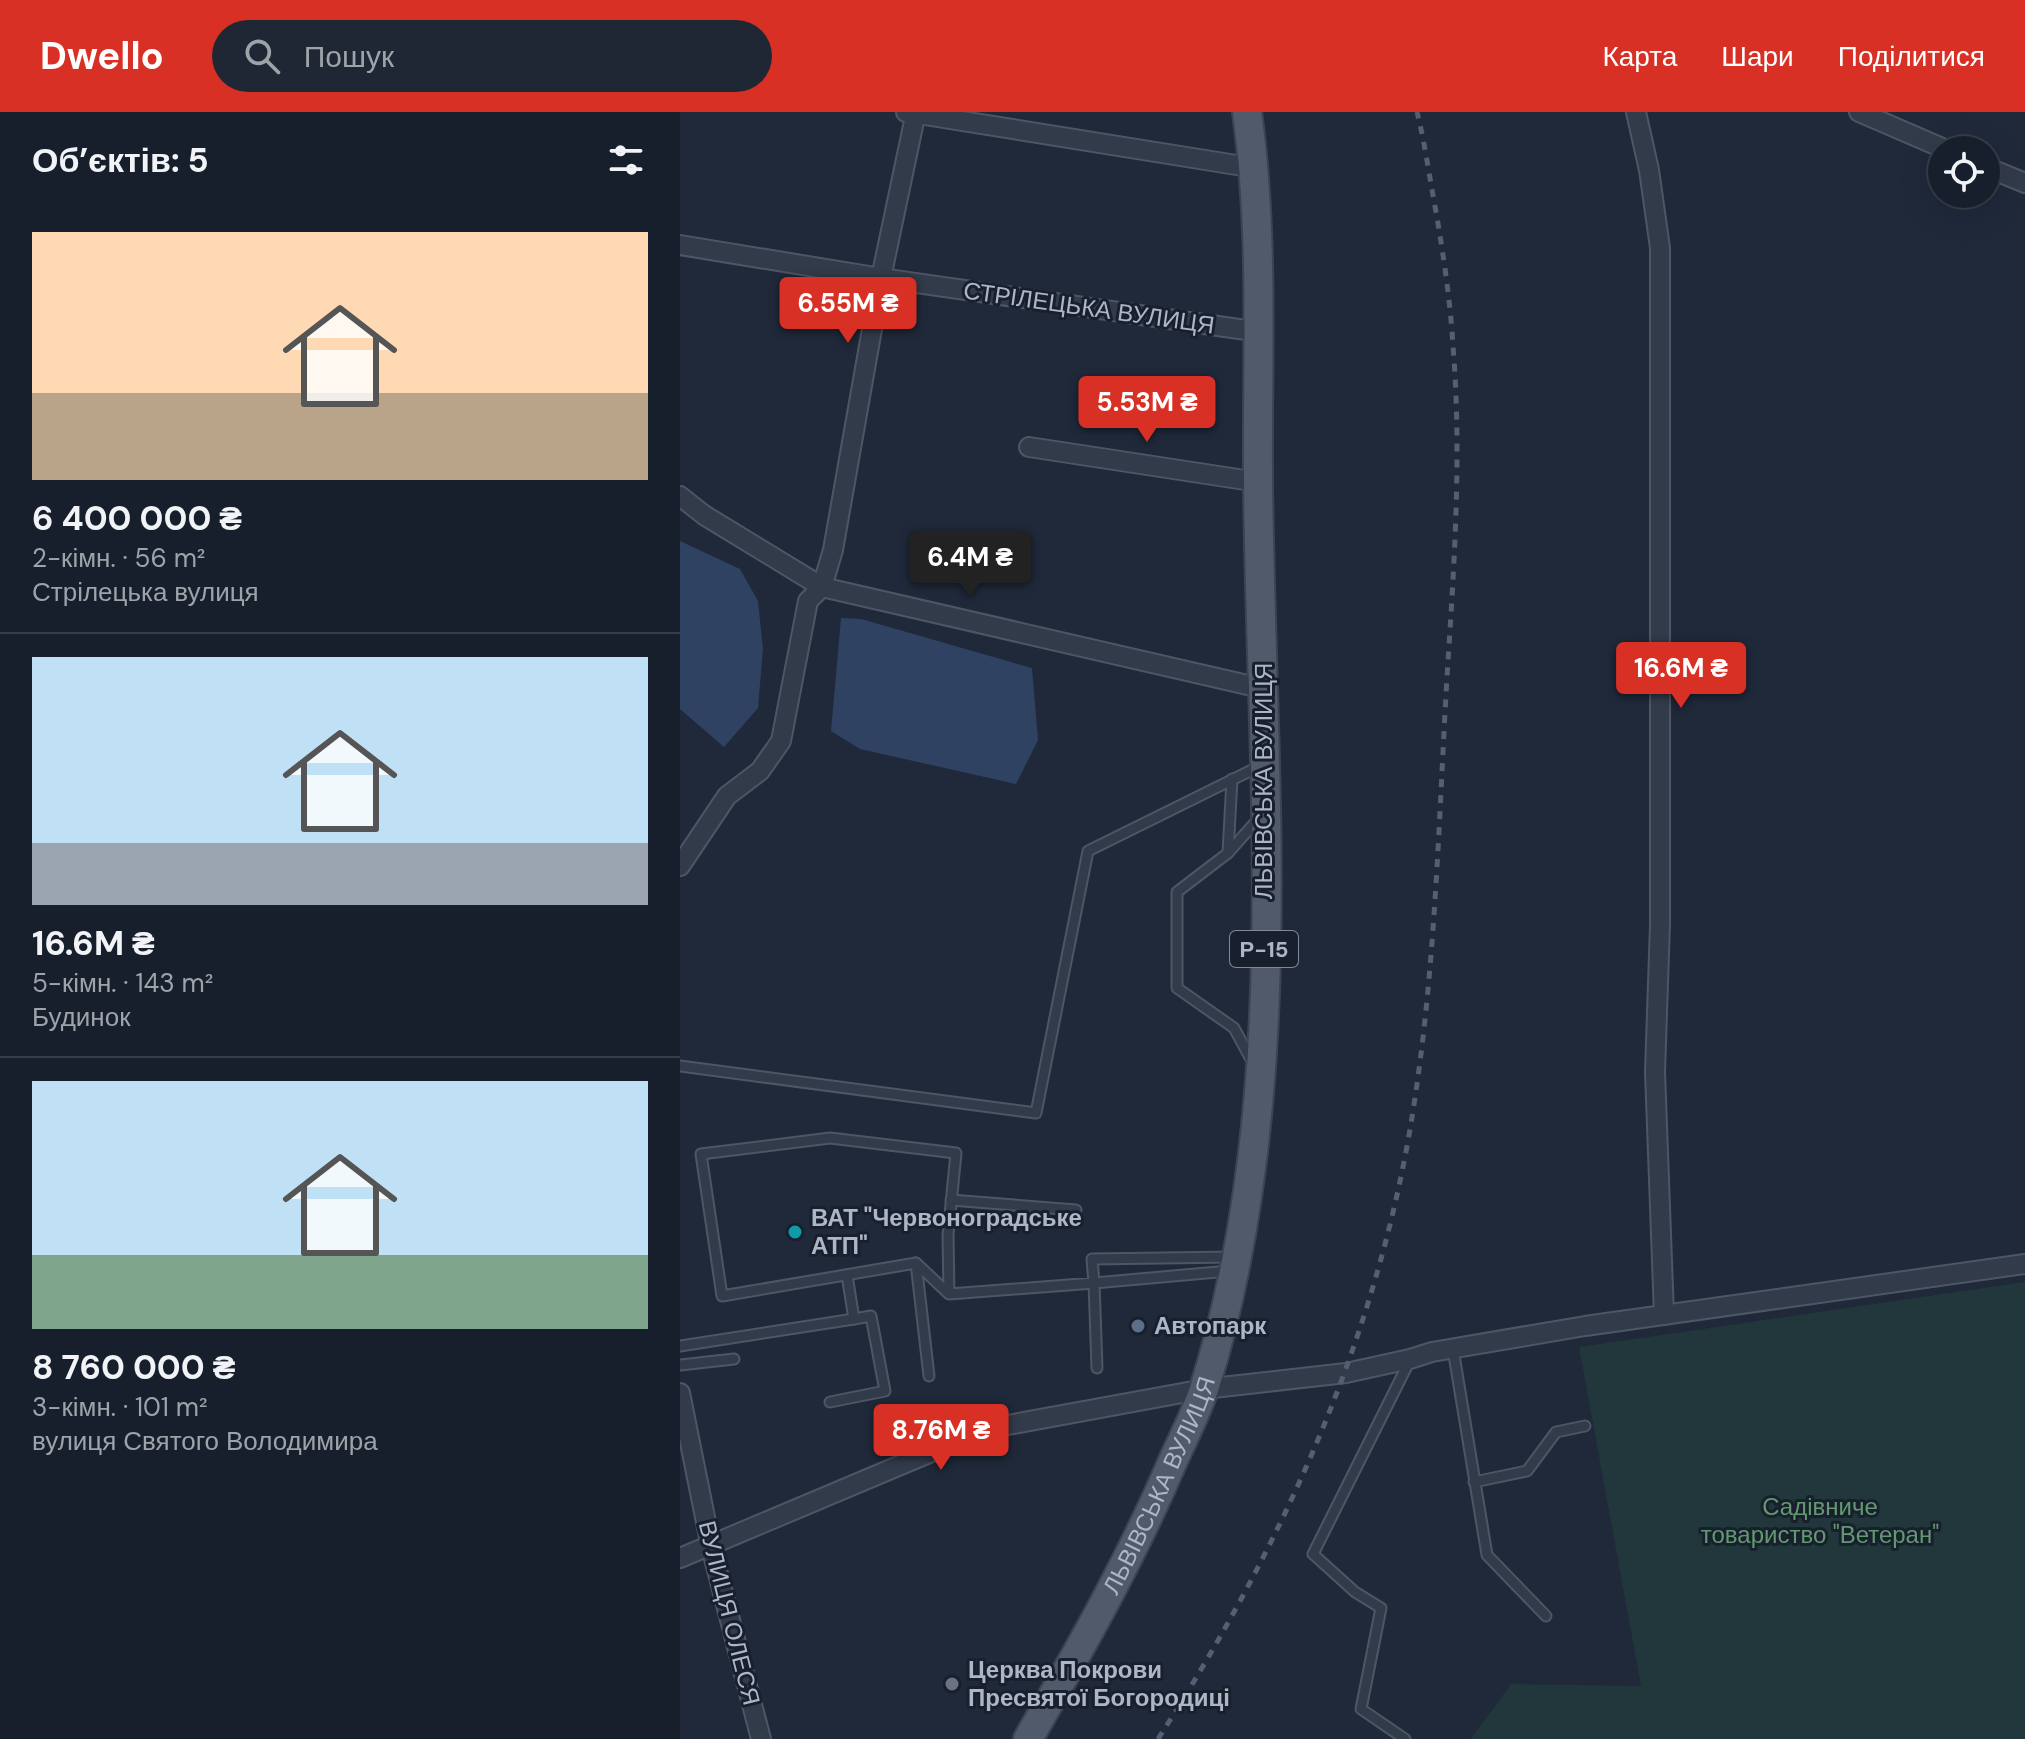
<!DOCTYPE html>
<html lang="uk">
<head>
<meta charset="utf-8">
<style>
  body { margin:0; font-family:"DM Sans",sans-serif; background:#202734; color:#f1f3f6; height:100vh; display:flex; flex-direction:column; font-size:30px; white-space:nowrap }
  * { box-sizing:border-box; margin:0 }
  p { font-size:26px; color:#9ea2a9 }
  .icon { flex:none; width:44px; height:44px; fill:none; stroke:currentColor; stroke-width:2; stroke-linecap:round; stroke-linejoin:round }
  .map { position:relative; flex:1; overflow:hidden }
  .panel { display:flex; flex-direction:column; background:#171f2c; width:680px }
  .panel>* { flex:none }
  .buttons { position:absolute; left:1248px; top:24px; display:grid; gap:16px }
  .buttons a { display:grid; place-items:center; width:72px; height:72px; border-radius:50%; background:#171f2c; box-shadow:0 8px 32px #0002,0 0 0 2px #363d48; font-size:40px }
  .price { position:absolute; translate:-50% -68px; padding:0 18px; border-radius:8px; background:#d93025; color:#fff; font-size:26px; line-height:52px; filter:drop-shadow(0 2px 4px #0008) }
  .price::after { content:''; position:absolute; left:50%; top:48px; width:24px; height:18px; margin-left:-12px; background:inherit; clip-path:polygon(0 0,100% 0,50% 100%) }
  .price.selected { background:#222; color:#fff }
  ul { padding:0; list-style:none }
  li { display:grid; align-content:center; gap:16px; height:424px; padding:0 32px }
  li+li { border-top:2px solid #363d48 }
  li span { display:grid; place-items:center; height:248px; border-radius:0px; color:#555 }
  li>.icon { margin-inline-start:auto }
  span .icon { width:144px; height:144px; fill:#fffc; stroke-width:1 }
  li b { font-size:34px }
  h2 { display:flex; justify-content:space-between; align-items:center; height:96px; padding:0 32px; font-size:34px }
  header { display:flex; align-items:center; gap:48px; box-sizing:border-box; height:112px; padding:0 40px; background:#d93025; color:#fff }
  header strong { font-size:38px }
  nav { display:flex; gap:44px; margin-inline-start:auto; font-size:28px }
  .search { width:560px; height:72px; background:#202734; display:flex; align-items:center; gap:20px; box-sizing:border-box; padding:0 28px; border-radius:44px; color:#9ea2a9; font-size:30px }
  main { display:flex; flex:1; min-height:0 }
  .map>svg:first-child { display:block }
</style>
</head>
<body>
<header>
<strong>Dwello</strong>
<div class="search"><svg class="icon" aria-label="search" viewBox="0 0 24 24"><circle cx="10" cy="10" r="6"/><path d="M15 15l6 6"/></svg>Пошук</div>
<nav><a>Карта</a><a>Шари</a><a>Поділитися</a></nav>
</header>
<main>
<section class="panel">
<h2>Об’єктів: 5<svg class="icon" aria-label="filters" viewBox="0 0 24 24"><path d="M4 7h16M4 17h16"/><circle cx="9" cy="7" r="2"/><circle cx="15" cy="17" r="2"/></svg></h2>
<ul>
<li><span style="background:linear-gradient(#ffd9b3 65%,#b9a48a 0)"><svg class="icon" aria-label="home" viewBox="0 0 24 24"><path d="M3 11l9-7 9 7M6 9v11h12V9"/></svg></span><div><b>6 400 000 ₴</b><p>2-кімн. · 56 m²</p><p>Стрілецька вулиця</p></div></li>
<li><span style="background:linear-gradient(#bfe0f5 75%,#9aa5b1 0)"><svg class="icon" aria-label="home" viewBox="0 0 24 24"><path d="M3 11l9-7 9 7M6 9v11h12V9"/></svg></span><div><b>16.6M ₴</b><p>5-кімн. · 143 m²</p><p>Будинок</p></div></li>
<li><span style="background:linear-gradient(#bfe0f5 70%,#7fa58c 0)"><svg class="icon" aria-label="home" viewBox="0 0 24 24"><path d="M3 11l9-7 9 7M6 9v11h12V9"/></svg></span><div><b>8 760 000 ₴</b><p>3-кімн. · 101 m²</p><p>вулиця Святого Володимира</p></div></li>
</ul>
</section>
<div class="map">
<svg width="1345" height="1627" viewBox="0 0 1345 1627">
  <rect width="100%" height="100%" fill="#1f293a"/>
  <polygon fill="#21373b" points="1345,1170 1345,1627 791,1627 831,1572 961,1574 899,1235"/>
  <g fill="#2f4261">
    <polygon points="0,429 60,457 78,489 83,537 78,596 44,635 0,597"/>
    <polygon points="161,506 181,507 352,556 358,628 336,672 180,637 151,619"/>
  </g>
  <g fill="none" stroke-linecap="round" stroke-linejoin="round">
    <defs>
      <g id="lane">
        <polyline points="548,741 552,667"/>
        <polyline points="573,951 554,916 497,876 497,780 548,741 580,705"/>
        <polyline points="0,954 356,1001 408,739 582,653"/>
        <polyline points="271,1088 396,1098"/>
        <polyline points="236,1151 249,1264"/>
        <polyline points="269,1182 268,1123 276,1041 150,1026 21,1042 42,1184 236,1151 269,1182 414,1171 412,1147 554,1145"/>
        <polyline points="0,1234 174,1207"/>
        <polyline points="773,1237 807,1443 866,1504"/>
        <polyline points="0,1253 54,1247"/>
        <polyline points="417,1256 414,1171 549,1159"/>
        <polyline points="150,1290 205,1279 191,1204 174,1207 167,1163"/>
        <polyline points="794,1370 847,1359 876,1320 905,1314"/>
        <polyline points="725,1627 681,1597 701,1496 675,1480 633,1442 730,1248"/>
      </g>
      <g id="street">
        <polyline points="226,0 575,56"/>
        <polyline points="956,0 969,58 980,136 980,812 975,960 984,1203"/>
        <polyline points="1179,0 1267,38"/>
        <polyline points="1306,55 1345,71"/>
        <polyline points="0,133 201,166 580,220"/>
        <polyline points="349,335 578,370"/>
        <polyline points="0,384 24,403 142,475 585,577"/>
        <polyline points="0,754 47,684 80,659 101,629 128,489 142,475 153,438 201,166 236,0"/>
        <polyline points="0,1281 31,1435 81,1627"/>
        <polyline points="0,1446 306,1317 524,1277 666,1261 730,1247 752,1240 905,1214 1345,1152"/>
      </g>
      <g id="primary">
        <path id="s1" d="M348,1627c52,-90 103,-180 144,-276 11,-25 25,-51 33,-77 90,-290 56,-606 53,-904 -1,-124 6,-247 -11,-370"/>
      </g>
    </defs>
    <use href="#lane" stroke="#4d5665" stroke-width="13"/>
    <use href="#street" stroke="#4d5665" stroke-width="22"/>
    <use href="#primary" stroke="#3c4453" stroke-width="32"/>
    <use href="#lane" stroke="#323b4a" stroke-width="9"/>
    <use href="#street" stroke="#323b4a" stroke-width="18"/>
    <use href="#primary" stroke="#505a6a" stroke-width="28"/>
    <path stroke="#545f72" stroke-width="5" stroke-dasharray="8 8" stroke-linecap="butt" d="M478,1627c128,-199 225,-413 258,-648 20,-137 23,-276 31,-414 7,-109 15,-221 6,-331 -3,-50 -11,-101 -20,-151 -5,-27 -9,-56 -16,-83"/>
  </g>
  <circle fill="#0f9aa8" stroke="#18202e" stroke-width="3" cx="115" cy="1120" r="8"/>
  <circle fill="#5c6f8a" stroke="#18202e" stroke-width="3" cx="458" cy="1214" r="8"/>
  <circle fill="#6b7280" stroke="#18202e" stroke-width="3" cx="272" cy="1572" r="8"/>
  <g text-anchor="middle" stroke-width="6" stroke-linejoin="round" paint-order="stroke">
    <rect fill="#18202e" stroke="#808999" stroke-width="2" x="550" y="819" width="68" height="36" rx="6"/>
    <g font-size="22" font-weight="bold" fill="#acb6c7">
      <text x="584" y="845">Р-15</text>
    </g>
    <g font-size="24" fill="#acb6c7" stroke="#18202e">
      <text transform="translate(409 196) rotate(8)" y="8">СТРІЛЕЦЬКА ВУЛИЦЯ</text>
      <text transform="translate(584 669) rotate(-90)" y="8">ЛЬВІВСЬКА ВУЛИЦЯ</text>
      <text dy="8" stroke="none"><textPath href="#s1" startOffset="286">ЛЬВІВСЬКА ВУЛИЦЯ</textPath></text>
      <text transform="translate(49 1501) rotate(76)" y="8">ВУЛИЦЯ ОЛЕСЯ</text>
    </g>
    <g font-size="24" font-weight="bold" fill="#acb6c7" stroke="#18202e" text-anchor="start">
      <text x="131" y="1114">ВАТ "Червоноградське<tspan x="131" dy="28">АТП"</tspan></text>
      <text x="474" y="1222">Автопарк</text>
      <text x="288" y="1566">Церква Покрови<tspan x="288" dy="28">Пресвятої Богородиці</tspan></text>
    </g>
    <g font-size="24" fill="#629970" stroke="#18202e">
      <text x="1140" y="1403">Садівниче<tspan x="1140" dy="28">товариство "Ветеран"</tspan></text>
    </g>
  </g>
</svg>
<div class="buttons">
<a><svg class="icon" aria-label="locate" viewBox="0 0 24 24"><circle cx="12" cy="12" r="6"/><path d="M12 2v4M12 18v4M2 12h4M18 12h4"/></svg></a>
</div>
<b class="price" style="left:168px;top:233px">6.55M ₴</b>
<b class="price" style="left:467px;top:332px">5.53M ₴</b>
<b class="price selected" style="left:290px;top:487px">6.4M ₴</b>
<b class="price" style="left:1001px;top:598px">16.6M ₴</b>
<b class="price" style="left:261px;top:1360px">8.76M ₴</b>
</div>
</main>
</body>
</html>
